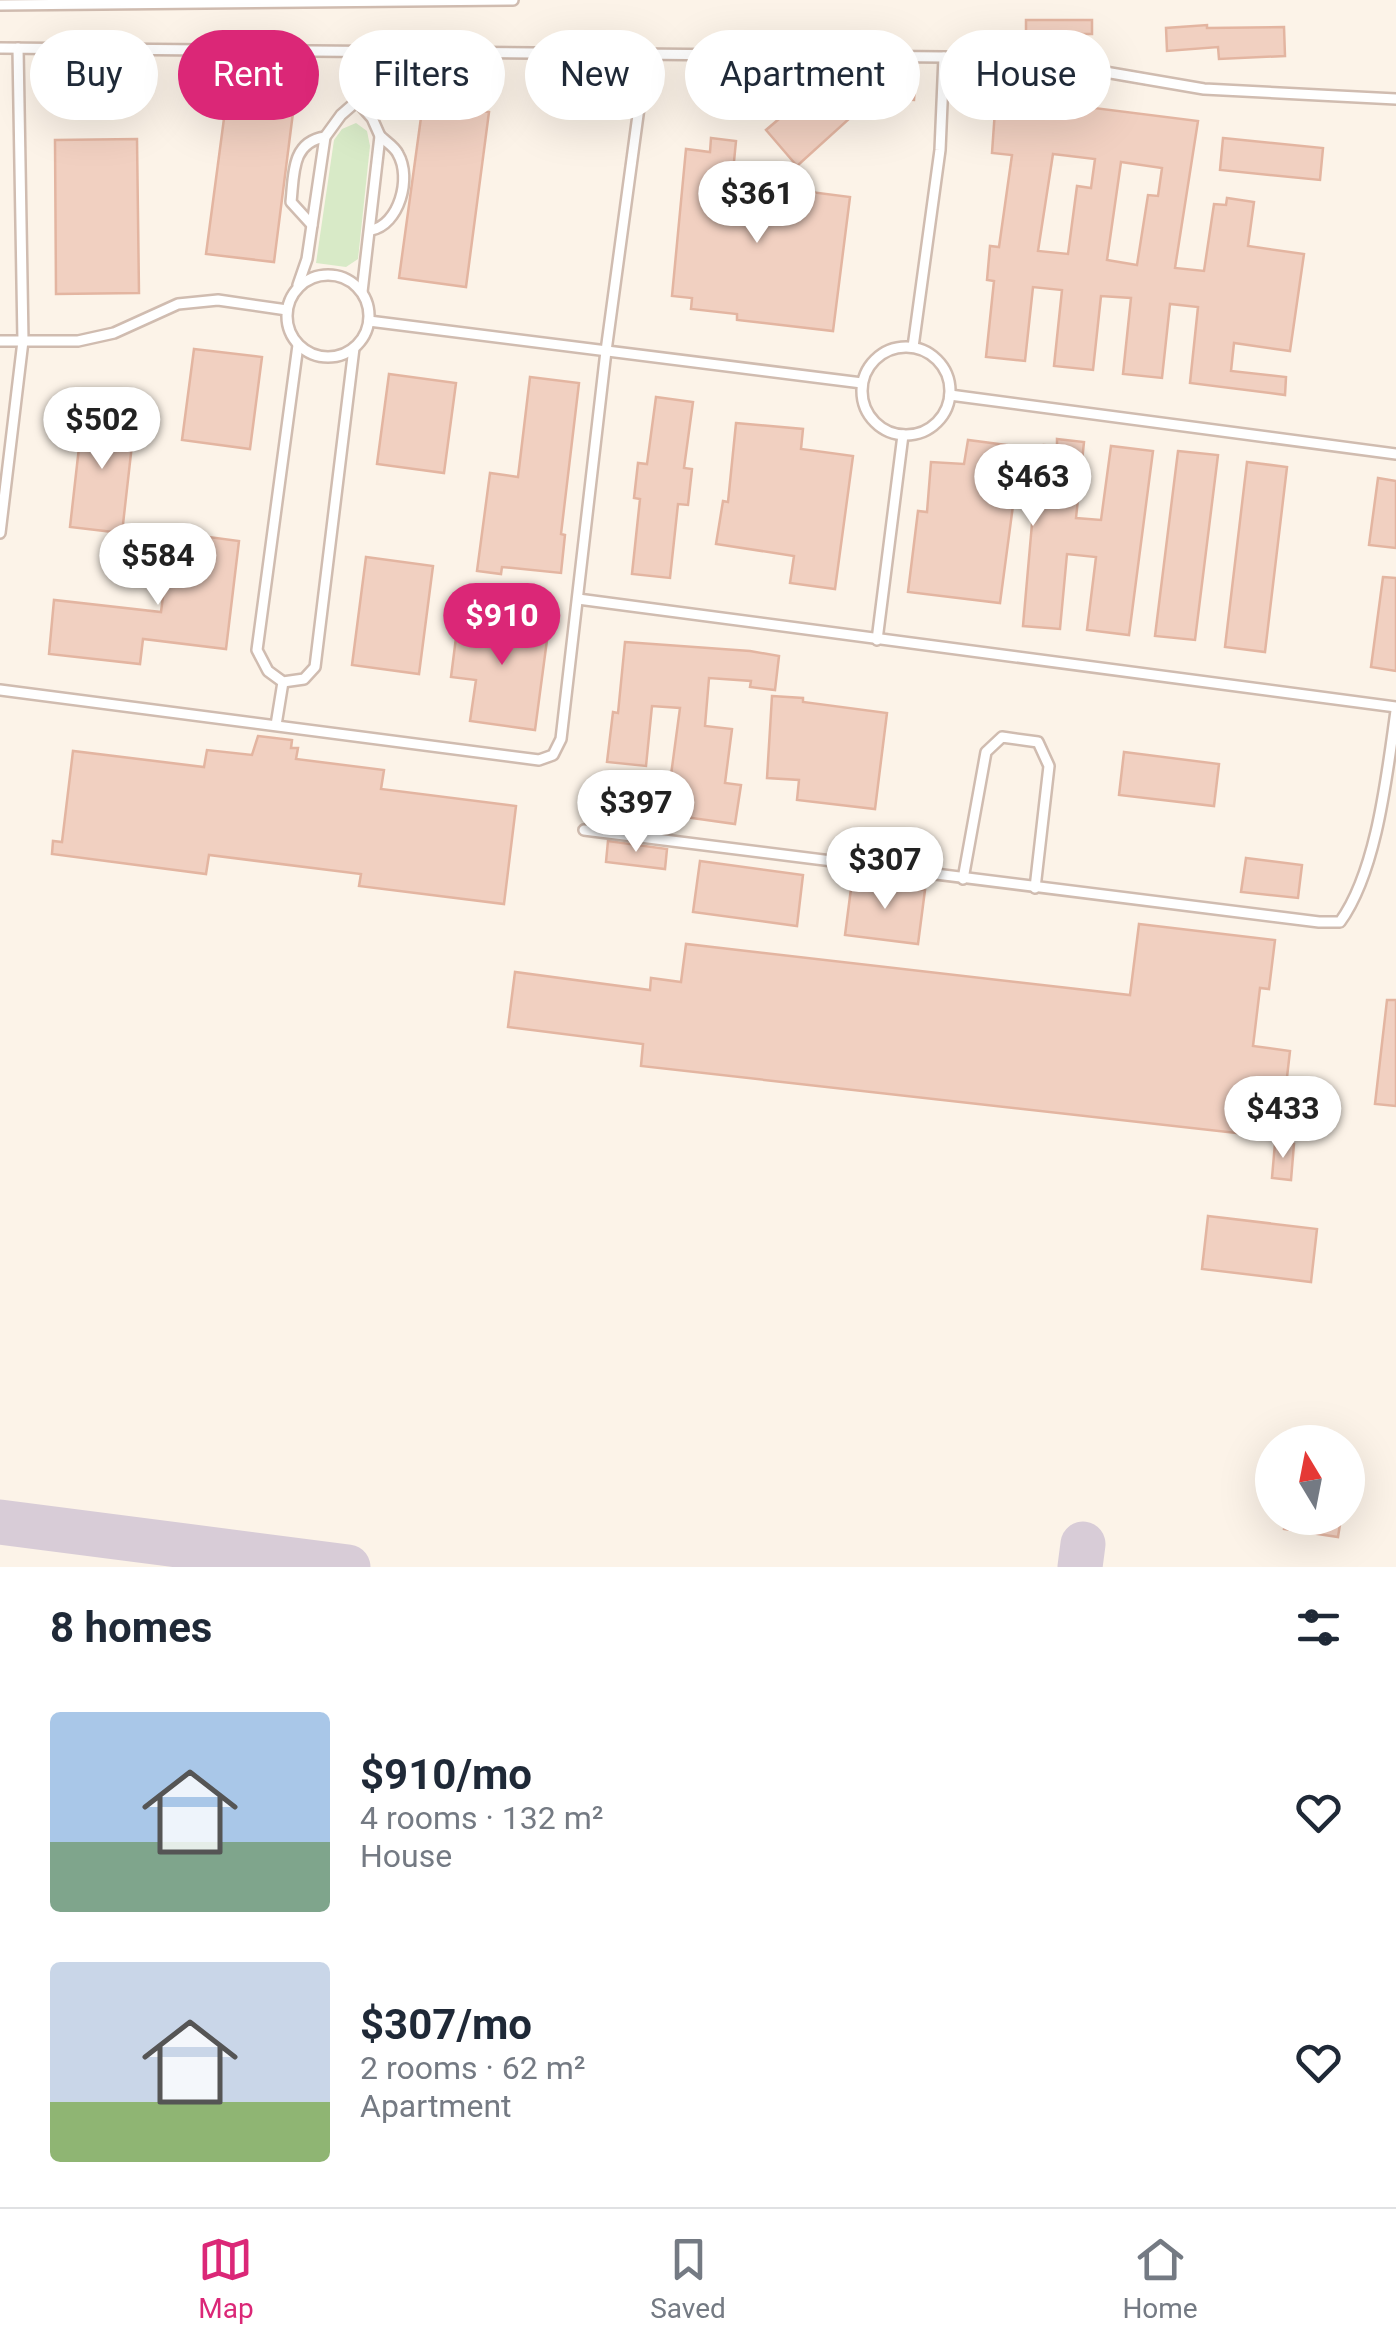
<!DOCTYPE html>
<html lang="en">
<head>
<meta charset="utf-8">
<style>
  body { margin:0; font-family:Roboto,sans-serif; background:#f2f2f3; color:#1f2937; height:100vh; display:flex; flex-direction:column; font-size:38px; white-space:nowrap }
  * { box-sizing:border-box; margin:0 }
  p { font-size:32px; color:#747a83 }
  .icon { flex:none; width:55px; height:55px; fill:none; stroke:currentColor; stroke-width:2; stroke-linecap:round; stroke-linejoin:round }
  .map { position:relative; height:1567px; overflow:hidden }
  .side { display:flex; flex-direction:column; background:#fff; flex:1 }
  .side>* { flex:none }
  .banner { position:absolute; left:30px; top:30px; width:1338px; height:90px; display:flex; gap:20px }
  .needle { width:65px; rotate:350deg }
  .tools { position:absolute; left:1255px; top:1425px; display:grid; gap:20px }
  .tools a { display:grid; place-items:center; width:110px; height:110px; border-radius:50%; background:#fff; box-shadow:0 10px 40px #0002; font-size:50px }
  .price { position:absolute; translate:-50% -85px; padding:0 22px; border-radius:35px; background:#fff; color:#222; font-size:32px; line-height:65px; filter:drop-shadow(0 2px 5px #0008) }
  .price::after { content:''; position:absolute; left:50%; top:60px; width:30px; height:22px; margin-left:-15px; background:inherit; clip-path:polygon(0 0,100% 0,50% 100%) }
  .price.active { background:#db2777; color:#fff }
  ul { padding:0; list-style:none }
  li { display:flex; align-items:center; gap:30px; height:250px; padding:0 50px }
  li span { display:grid; place-items:center; flex:none; width:280px; height:200px; border-radius:10px; color:#555 }
  li>.icon { margin-inline-start:auto }
  span .icon { width:120px; height:120px; fill:#fffc; stroke-width:1 }
  li b { font-size:42px }
  h2 { display:flex; justify-content:space-between; align-items:center; height:120px; padding:0 50px; font-size:42px }
  .pill { padding:0 35px; border-radius:45px; background:#fff; box-shadow:0 10px 40px #0002; font-size:35px; line-height:90px }
  .pill.active { background:#db2777; color:#fff }
  .menu { display:flex; justify-content:space-around; align-items:center; height:140px; border-top:2px solid #e0e1e3; background:#fff; font-size:28px; color:#747a83 }
  .menu a { display:grid; justify-items:center; gap:5px }
  .menu .active { color:#db2777 }
  .map>svg:first-child { display:block }
</style>
</head>
<body>
<div class="map">
<svg width="1396" height="1567" viewBox="0 0 1396 1567">
  <rect width="100%" height="100%" fill="#fcf3e8"/>
  <polygon fill="#d8eac7" points="356,123 367,131 370,146 358,259 346,267 316,263 334,140 342,129"/>
  <g fill="none" stroke-linecap="round" stroke-linejoin="round">
    <g stroke="#d8ccd7" stroke-width="45">
      <polyline points="0,1522 348,1567"/>
      <polyline points="1080,1567 1083,1544"/>
    </g>
  </g>
  <g fill="#f1d0c1" stroke="#e3b5a1" stroke-width="2.5" fill-rule="evenodd">
    <polygon points="1026,20 1092,20 1092,34 1035,34 1026,31"/>
    <polygon points="1207,25 1207,28 1284,27 1285,56 1219,59 1218,47 1167,51 1166,28"/>
    <polygon points="229,81 296,89 274,262 206,254"/>
    <polygon points="871,83 915,85 914,100 871,98"/>
    <polygon points="820,84 850,118 797,166 766,130"/>
    <path d="M996,96l42,2v3l160,20 -23,147 29,3 10,-67 12,1 1,-7 27,4 -6,44 56,8 -14,97 -56,-8 -3,28 55,6 -1,18 -95,-12 8,-76 -28,-3 -8,74 -39,-4 8,-76 -30,-2 -8,74 -39,-4 8,-76 -29,-3 -8,74 -39,-4 8,-76 -7,-1 3,-34 9,1 13,-92 -20,-2zM1053,154l42,5 -4,29 -14,-2 -9,68 -30,-3zM1121,162l41,6 -4,28 -10,-1 -11,70 -30,-5z"/>
    <polygon points="423,103 489,112 466,287 399,278"/>
    <polygon points="711,138 736,141 732,182 850,197 833,331 737,320 737,314 691,309 692,298 672,296 686,149 710,152"/>
    <polygon points="1223,138 1323,148 1320,180 1220,170"/>
    <polygon points="137,139 139,293 56,294 55,140"/>
    <polygon points="194,349 262,357 250,449 182,440"/>
    <polygon points="389,374 456,383 444,473 377,464"/>
    <polygon points="530,377 579,383 561,534 565,535 561,573 502,567 501,574 477,571 490,473 518,477"/>
    <polygon points="656,397 693,402 684,468 692,469 688,505 678,504 670,578 632,574 640,499 634,498 638,463 647,464"/>
    <polygon points="83,412 135,418 122,533 70,527"/>
    <polygon points="736,423 803,429 801,449 853,456 835,589 790,583 794,556 716,544 723,501 728,502"/>
    <polygon points="1057,439 1084,442 1076,518 1101,520 1111,446 1153,451 1129,635 1087,630 1096,557 1067,554 1060,629 1023,626 1034,501 1014,498 1000,603 908,592 918,511 927,512 931,462 964,464 968,440 1044,450 1044,445 1057,446"/>
    <polygon points="1178,451 1218,455 1195,640 1155,636"/>
    <polygon points="1247,462 1287,467 1265,652 1225,647"/>
    <polygon points="1378,478 1396,481 1396,548 1369,545"/>
    <polygon points="171,532 239,541 226,649 143,639 140,664 49,654 54,600 161,612"/>
    <polygon points="366,557 433,566 419,674 352,665"/>
    <polygon points="1383,577 1396,578 1396,671 1371,667"/>
    <polygon points="459,614 549,625 535,730 470,721 476,680 451,677"/>
    <polygon points="625,642 750,651 779,656 775,690 750,687 751,681 709,678 705,726 732,729 725,783 741,785 735,824 642,811 648,772 671,775 680,708 652,706 646,766 607,762 613,712 618,713"/>
    <polygon points="772,696 803,698 803,702 887,713 875,809 797,800 799,780 767,778"/>
    <polygon points="258,736 292,740 291,748 298,748 296,759 384,770 381,789 516,806 504,904 359,886 361,874 209,855 206,874 52,854 53,841 62,842 73,751 204,767 207,750 252,755"/>
    <polygon points="1124,752 1219,764 1214,806 1119,795"/>
    <polygon points="608,841 667,849 665,869 606,862"/>
    <polygon points="1246,858 1302,865 1298,898 1241,892"/>
    <polygon points="700,861 803,875 797,926 693,912"/>
    <polygon points="852,881 925,890 918,944 845,935"/>
    <polygon points="1139,924 1275,940 1269,989 1260,988 1253,1046 1290,1051 1280,1138 641,1066 643,1044 508,1027 515,972 650,990 651,978 681,982 686,944 1130,995"/>
    <polygon points="1387,1000 1396,1000 1396,1106 1375,1104"/>
    <polygon points="1275,1143 1294,1144 1291,1180 1272,1178"/>
    <polygon points="1208,1216 1317,1229 1311,1282 1202,1269"/>
    <polygon points="1285,1518 1341,1518 1338,1537 1284,1529"/>
  </g>
  <g fill="none" stroke-linecap="round" stroke-linejoin="round">
    <defs>
      <g id="service">
        <polyline points="0,5 513,0"/>
        <polyline points="0,48 944,57 1041,61 1204,89 1396,99"/>
        <polyline points="357,101 372,118 380,136 362,292"/>
        <path d="M312,225l-21,-23c3,-27 0,-60 34,-65"/>
        <path d="M371,230c28,-5 41,-52 27,-76 -3,-7 -13,-13 -18,-18"/>
        <circle cx="328" cy="316" r="41"/>
        <polyline points="298,285 307,259 325,137 341,115 357,101 365,49"/>
        <polyline points="369,321 862,383"/>
        <polyline points="0,341 78,341 114,333 178,304 218,300 287,310"/>
        <polyline points="298,345 257,650 268,671 283,682 304,679 315,667 354,348"/>
        <circle cx="906" cy="391" r="44"/>
        <polyline points="913,347 940,150 944,57"/>
        <polyline points="950,395 1396,454"/>
        <polyline points="0,533 23,341 18,48"/>
        <polyline points="578,599 1396,707"/>
        <polyline points="877,640 903,435"/>
        <polyline points="0,690 539,760 553,755 561,739 606,351 646,56"/>
        <polyline points="276,725 283,682"/>
        <path d="M584,830l735,92h21c37,-51 47,-148 56,-211"/>
        <polyline points="963,879 986,752 1002,737 1038,742 1049,766 1035,888"/>
      </g>
    </defs>
    <use href="#service" stroke="#d0bcb0" stroke-width="14"/>
    <use href="#service" stroke="#fff" stroke-width="9"/>
  </g>
</svg>
<div class="tools">
<a><svg class="needle" viewBox="-14 -14 28 28"><path d="M0-13l5 13h-10z" fill="#e53935"/><path d="M0 13l5-13h-10z" fill="#747a83"/></svg></a>
</div>
<b class="price" style="left:757px;top:246px">$361</b>
<b class="price" style="left:102px;top:472px">$502</b>
<b class="price" style="left:1033px;top:529px">$463</b>
<b class="price" style="left:158px;top:608px">$584</b>
<b class="price active" style="left:502px;top:668px">$910</b>
<b class="price" style="left:636px;top:855px">$397</b>
<b class="price" style="left:885px;top:912px">$307</b>
<b class="price" style="left:1283px;top:1161px">$433</b>
<div class="banner">
<a class="pill">Buy</a>
<a class="pill active">Rent</a>
<a class="pill">Filters</a>
<a class="pill">New</a>
<a class="pill">Apartment</a>
<a class="pill">House</a>
</div>
</div>
<section class="side">
<h2>8 homes<svg class="icon" aria-label="filters" viewBox="0 0 24 24"><path d="M4 7h16M4 17h16"/><circle cx="9" cy="7" r="2"/><circle cx="15" cy="17" r="2"/></svg></h2>
<ul>
<li><span style="background:linear-gradient(#a9c7e8 65%,#7fa58c 0)"><svg class="icon" aria-label="home" viewBox="0 0 24 24"><path d="M3 11l9-7 9 7M6 9v11h12V9"/></svg></span><div><b>$910/mo</b><p>4 rooms · 132 m²</p><p>House</p></div><svg class="icon" aria-label="heart" viewBox="0 0 24 24"><path d="M12 20l-8-8c-3-5 5-10 8-4 3-6 11-1 8 4z"/></svg></li>
<li><span style="background:linear-gradient(#c9d6e8 70%,#8fb573 0)"><svg class="icon" aria-label="home" viewBox="0 0 24 24"><path d="M3 11l9-7 9 7M6 9v11h12V9"/></svg></span><div><b>$307/mo</b><p>2 rooms · 62 m²</p><p>Apartment</p></div><svg class="icon" aria-label="heart" viewBox="0 0 24 24"><path d="M12 20l-8-8c-3-5 5-10 8-4 3-6 11-1 8 4z"/></svg></li>
</ul>
</section>
<nav class="menu">
<a class="active"><svg class="icon" aria-label="map" viewBox="0 0 24 24"><path d="M3 6l6-2 6 2 6-2v14l-6 2-6-2-6 2zM9 4v14M15 6v14"/></svg>Map</a>
<a><svg class="icon" aria-label="saved" viewBox="0 0 24 24"><path d="M7 4h10v16l-5-4-5 4z"/></svg>Saved</a>
<a><svg class="icon" aria-label="home" viewBox="0 0 24 24"><path d="M3 11l9-7 9 7M6 9v11h12V9"/></svg>Home</a>
</nav>
</body>
</html>
